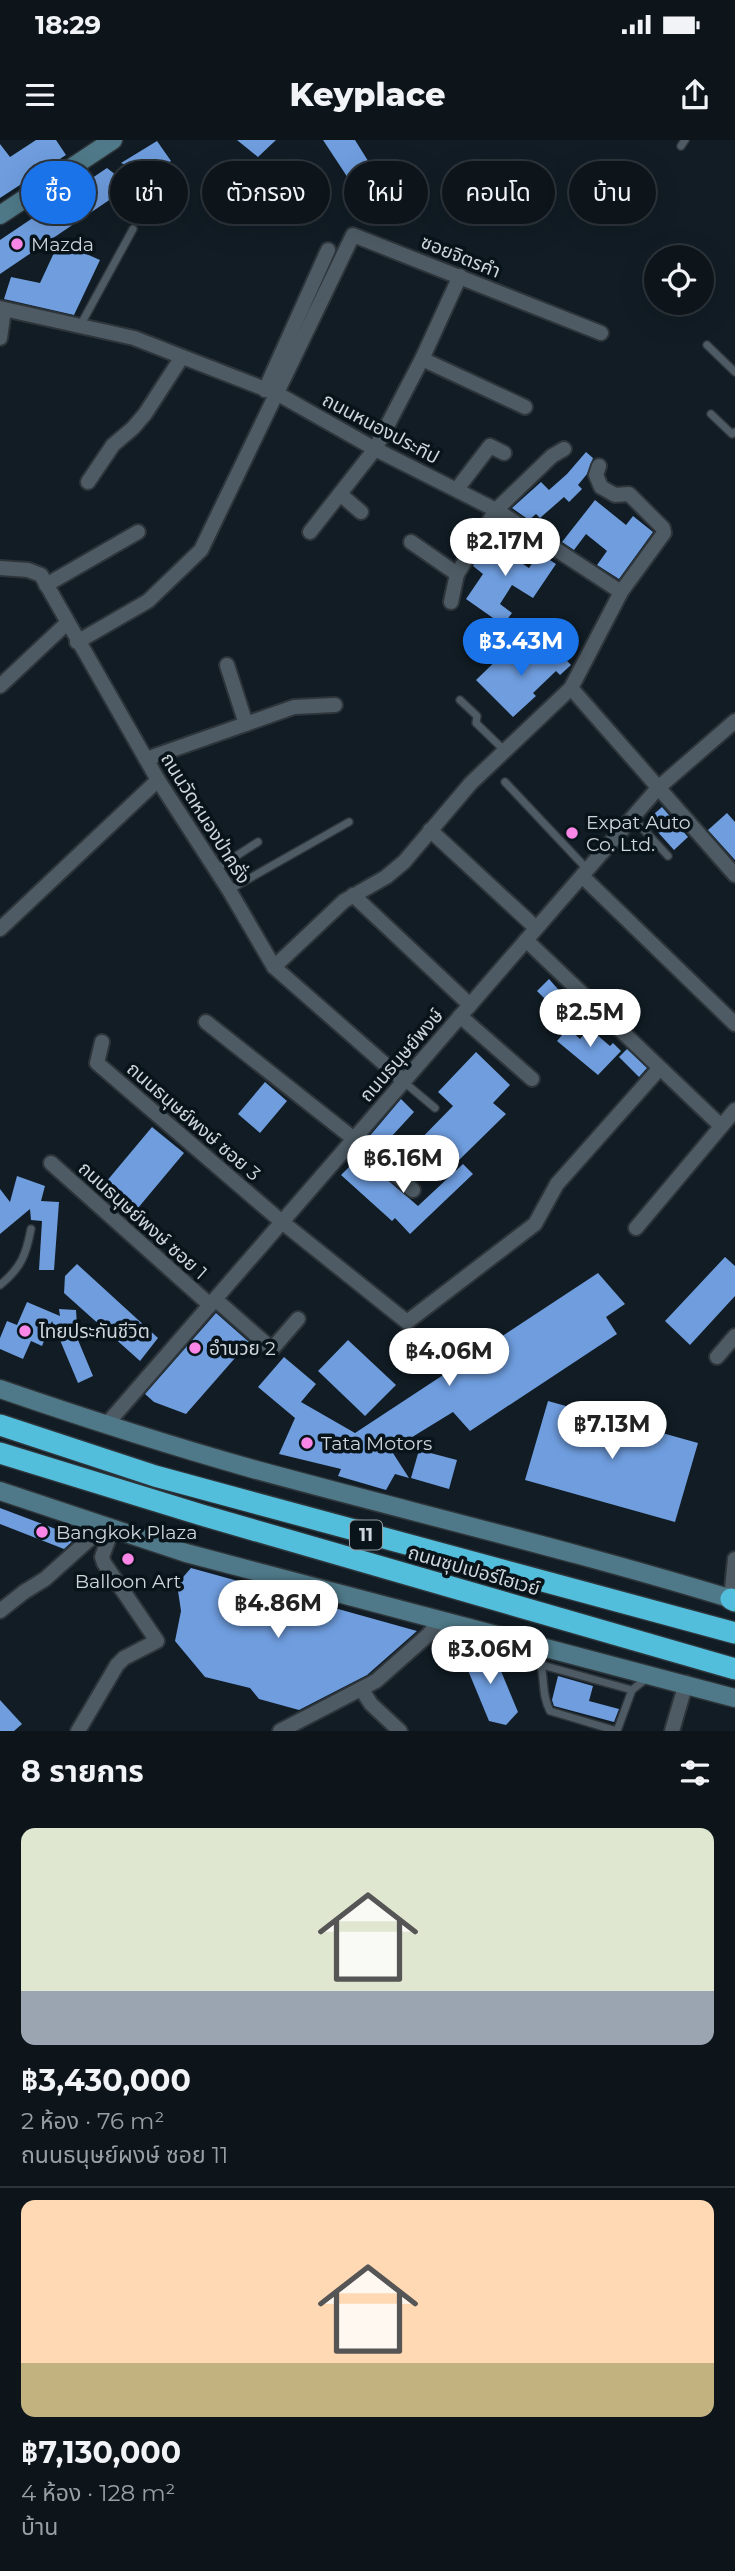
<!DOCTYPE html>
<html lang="th">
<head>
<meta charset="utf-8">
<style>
  body { margin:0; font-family:Montserrat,"Noto Sans Thai",sans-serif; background:#1b2228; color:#f1f3f6; height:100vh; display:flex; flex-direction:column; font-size:26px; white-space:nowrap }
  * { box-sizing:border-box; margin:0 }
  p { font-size:23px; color:#9a9fa3 }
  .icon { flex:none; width:38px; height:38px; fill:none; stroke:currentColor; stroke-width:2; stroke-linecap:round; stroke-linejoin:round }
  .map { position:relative; height:1591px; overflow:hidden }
  .sheet { display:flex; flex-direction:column; background:#0d151b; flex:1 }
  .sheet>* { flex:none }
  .banner { position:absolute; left:21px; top:21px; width:693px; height:63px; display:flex; gap:14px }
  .controls { position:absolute; left:644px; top:105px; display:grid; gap:14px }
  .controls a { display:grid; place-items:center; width:70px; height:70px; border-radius:50%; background:#0d151b; box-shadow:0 7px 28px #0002,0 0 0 2px #2d343a; font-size:35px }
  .price { position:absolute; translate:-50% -60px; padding:0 16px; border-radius:24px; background:#fff; color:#222; font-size:23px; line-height:46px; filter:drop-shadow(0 2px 4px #0008) }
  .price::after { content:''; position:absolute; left:50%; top:42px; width:21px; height:16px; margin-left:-10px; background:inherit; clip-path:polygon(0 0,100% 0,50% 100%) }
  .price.on { background:#1a73e8; color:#fff }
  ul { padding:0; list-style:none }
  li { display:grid; align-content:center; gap:14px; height:371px; padding:0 21px }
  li+li { border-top:2px solid #2d343a }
  li span { display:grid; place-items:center; height:217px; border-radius:14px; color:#555 }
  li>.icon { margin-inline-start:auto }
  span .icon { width:126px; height:126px; fill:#fffc; stroke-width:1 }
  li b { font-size:30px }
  h2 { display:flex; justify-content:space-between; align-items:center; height:84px; padding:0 21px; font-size:30px }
  .chip { padding:0 24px; border-radius:32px; background:#0d151b; box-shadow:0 7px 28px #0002,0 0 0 2px #2d343a; font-size:24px; line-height:63px }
  .chip.on { background:#1a73e8; color:#fff }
  .status { display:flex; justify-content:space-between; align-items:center; height:49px; padding:0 35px; background:#0d151b; direction:ltr }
  .status svg { height:19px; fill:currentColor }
  header { display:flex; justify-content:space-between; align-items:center; height:91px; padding:0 21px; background:#0d151b; font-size:32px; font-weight:800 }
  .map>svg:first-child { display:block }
</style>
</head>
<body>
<div class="status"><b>18:29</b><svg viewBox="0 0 49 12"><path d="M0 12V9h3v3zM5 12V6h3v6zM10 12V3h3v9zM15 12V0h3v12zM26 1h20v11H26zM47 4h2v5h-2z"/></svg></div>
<header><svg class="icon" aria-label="menu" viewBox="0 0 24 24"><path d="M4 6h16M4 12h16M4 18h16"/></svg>Keyplace<svg class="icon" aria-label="share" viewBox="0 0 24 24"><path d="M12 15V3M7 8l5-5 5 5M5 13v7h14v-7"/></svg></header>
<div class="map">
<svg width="735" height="1591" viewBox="0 0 735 1591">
  <rect width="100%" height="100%" fill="#111c24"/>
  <g fill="#6f9dde">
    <polygon points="36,0 56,0 66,15 0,58 0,4 10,17"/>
    <polygon points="237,0 276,0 258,17"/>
    <polygon points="323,0 355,0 370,24 348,38"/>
    <polygon points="157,1 171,21 150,34 121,23"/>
    <polygon points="107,28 130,46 0,134 0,100"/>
    <polygon points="59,102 100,120 74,175 4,159 11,137 40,143"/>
    <polygon points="586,312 593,318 587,334 578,345 582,349 569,362 564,357 540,378 536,374 529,380 512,368 541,342 549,350 567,334"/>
    <polygon points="595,360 626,385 633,376 653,392 619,439 597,425 607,411 586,394 574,410 562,402"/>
    <polygon points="496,389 507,396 499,408 529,428 539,413 556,424 533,458 512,445 500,464 512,473 503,485 466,459 483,434 473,426"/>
    <polygon points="549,502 571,525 560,535 556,531 533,553 536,556 513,577 476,540 506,511 522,527"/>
    <polygon points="662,667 688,697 674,710 647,680"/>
    <polygon points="727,673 735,682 735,720 708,690"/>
    <polygon points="549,839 571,864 561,875 537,851"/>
    <polygon points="568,888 580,899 589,888 610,906 613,903 621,911 598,935 557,901"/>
    <polygon points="627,909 647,928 639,937 619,917"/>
    <polygon points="476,912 510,945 493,963 506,974 456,1023 439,1006 420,1024 408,1012 453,966 438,952"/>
    <polygon points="265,942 287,961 260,993 238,974"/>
    <polygon points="401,959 414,972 380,1009 368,998"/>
    <polygon points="152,987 184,1013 138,1068 106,1042"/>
    <polygon points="353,1023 361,1031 366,1026 380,1039 383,1036 418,1066 463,1024 473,1034 410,1094 395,1078 392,1081 341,1035"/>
    <polygon points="17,1036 45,1046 41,1061 59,1062 54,1130 39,1130 42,1081 31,1080 30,1069 0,1094 0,1049 10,1062"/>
    <polygon points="725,1117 735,1126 735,1156 690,1205 665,1181"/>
    <polygon points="77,1124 158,1198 140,1221 64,1153 65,1136"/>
    <polygon points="598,1133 625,1164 606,1177 617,1194 470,1291 453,1272 391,1310 409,1338 395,1334 386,1350 338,1336 341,1329 279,1314 295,1278 258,1247 284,1217 316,1244 301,1262 355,1293"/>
    <polygon points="27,1162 60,1176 59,1169 76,1170 78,1200 93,1236 78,1243 52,1181 42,1206 31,1201 23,1219 0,1209 0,1198 7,1181 17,1185"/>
    <polygon points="216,1173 249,1202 186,1274 154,1262 145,1254"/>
    <polygon points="348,1200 396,1245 365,1276 318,1231"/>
    <polygon points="548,1261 698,1303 675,1382 525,1340"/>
    <polygon points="419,1310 457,1320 449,1349 411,1338"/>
    <polygon points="0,1368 77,1397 64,1409 0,1384"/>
    <polygon points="191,1428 417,1491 367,1535 299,1570 259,1559 250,1548 205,1537 175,1501 181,1471 177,1444"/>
    <polygon points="460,1511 493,1512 518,1572 506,1585 489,1581"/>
    <polygon points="558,1536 593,1546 589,1561 619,1569 614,1582 554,1566 552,1560"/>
    <polygon points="0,1560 22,1584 14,1591 0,1591"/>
  </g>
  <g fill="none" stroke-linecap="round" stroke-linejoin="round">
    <defs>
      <g id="lane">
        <polyline points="681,6 685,0"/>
        <polyline points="80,186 133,89"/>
        <polyline points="707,205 735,232"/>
        <polyline points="711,274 732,294 735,292"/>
        <polyline points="460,560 477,576 476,583 505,611"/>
        <polyline points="505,642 587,729"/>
        <polyline points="633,678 668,716"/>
        <polyline points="216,729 258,702"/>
        <polyline points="229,750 349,682"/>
        <polyline points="404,942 435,968"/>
        <path d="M0,1145c21,-17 26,-30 31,-56"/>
        <path d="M534,1510c14,20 5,41 16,61l67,20 15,-41 15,-12"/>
        <polyline points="542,1525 632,1550"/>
      </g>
      <g id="street">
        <polyline points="0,168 134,198 278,254 375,309 496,370 621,452"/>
        <polyline points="0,198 4,170"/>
        <polyline points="422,219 525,267"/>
        <polyline points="265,250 328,110"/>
        <polyline points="88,342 113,305 133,288 145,274 182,217"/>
        <polyline points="457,349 490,306 504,313"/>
        <polyline points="340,354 361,372"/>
        <polyline points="310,392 375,309 422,219 460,136"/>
        <polyline points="411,402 457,434"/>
        <polyline points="0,428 28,430 41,435 158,640 229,750 274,827 404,941"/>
        <polyline points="46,445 138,392"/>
        <polyline points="451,462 457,434 496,370 552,316 564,309"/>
        <polyline points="77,502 148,461 201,410 353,95 601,193"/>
        <polyline points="227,525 246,584"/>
        <polyline points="0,546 67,483"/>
        <polyline points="571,548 735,735"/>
        <polyline points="146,619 294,567 335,565"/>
        <polyline points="430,690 536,788"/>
        <polyline points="582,736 735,884"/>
        <polyline points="353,755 470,865"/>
        <polyline points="0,789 158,640"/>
        <polyline points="526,800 721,986"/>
        <polyline points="274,827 344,761 386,737 404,722 471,643 571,548 621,452 664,393 663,388 629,354 615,355 601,347 596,335 599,326"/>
        <polyline points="460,876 532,939"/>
        <polyline points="206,882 354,999 413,1050"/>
        <polyline points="102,902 97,923 282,1082 407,1182 535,1084 557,1044 659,929"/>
        <polyline points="51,1023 210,1165"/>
        <polyline points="636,1088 735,970"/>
        <polyline points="215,1159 272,1209 298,1179"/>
        <polyline points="717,1217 735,1196"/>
        <polyline points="106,1285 658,648 735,581"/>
        <polyline points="731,1459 735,1419"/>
        <polyline points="0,1471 24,1452 45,1439 103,1387"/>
        <polyline points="362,1550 371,1564 400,1591"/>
        <polyline points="78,1591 117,1525 124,1518 157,1501 104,1423 102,1417 112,1389"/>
        <polyline points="280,1591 376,1541 428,1495 441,1480"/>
        <polyline points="672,1591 686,1543"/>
      </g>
      <g id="secondary">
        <polyline points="0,75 113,0"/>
        <path d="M0,1249c84,29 168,56 253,80 161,44 323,82 482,131"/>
        <polyline points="0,1351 186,1413 735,1558"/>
      </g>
      <g id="highway">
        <polyline points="0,1285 155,1336 735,1493"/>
        <polyline points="0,1313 205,1376 735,1529"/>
        <polyline points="731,1459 735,1461"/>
      </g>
    </defs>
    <use href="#lane" stroke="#2e353a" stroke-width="10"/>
    <use href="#street" stroke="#2e353a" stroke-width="18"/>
    <use href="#secondary" stroke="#2e353a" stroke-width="21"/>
    <use href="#highway" stroke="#2e353a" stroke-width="24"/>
    <use href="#lane" stroke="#4e5b64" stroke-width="7"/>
    <use href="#street" stroke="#4e5b64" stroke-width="14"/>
    <use href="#secondary" stroke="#4f7988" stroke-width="18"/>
    <use href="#highway" stroke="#52bedc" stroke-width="21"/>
  </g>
  <g fill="#fa87e7" stroke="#08131a" stroke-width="2.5">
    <circle cx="17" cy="104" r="7"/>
    <circle cx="572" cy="693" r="7"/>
    <circle cx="25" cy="1191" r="7"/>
    <circle cx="195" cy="1208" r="7"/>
    <circle cx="307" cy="1303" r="7"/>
    <circle cx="42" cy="1392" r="7"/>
    <circle cx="128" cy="1419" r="7"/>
  </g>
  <g text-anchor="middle" stroke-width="7" stroke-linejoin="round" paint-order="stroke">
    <rect fill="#08131a" stroke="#939ca1" stroke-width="2" x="350" y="1380.5" width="32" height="29" rx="5"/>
    <g font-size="18" font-weight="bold" fill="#cfd6db">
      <text x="366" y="1401">11</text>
    </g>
    <g font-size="19" fill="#cfd6db" stroke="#08131a" text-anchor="start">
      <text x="31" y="111">Mazda</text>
      <text x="586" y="689">Expat Auto<tspan x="586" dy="22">Co. Ltd.</tspan></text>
      <text x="39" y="1198">ไทยประกันชีวิต</text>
      <text x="209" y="1215">อำนวย 2</text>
      <text x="321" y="1310">Tata Motors</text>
      <text x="56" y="1399">Bangkok Plaza</text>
      <text x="128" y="1448" text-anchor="middle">Balloon Art</text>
    </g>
    <g font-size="19" fill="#cfd6db" stroke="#08131a">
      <text transform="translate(461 116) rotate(22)" y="7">ซอยจิตรคำ</text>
      <text transform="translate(381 288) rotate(28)" y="7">ถนนหนองประทีป</text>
      <text transform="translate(206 678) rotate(58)" y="7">ถนนวัดหนองป่าครั่ง</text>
      <text transform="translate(401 915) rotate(-49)" y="7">ถนนธนุษย์พงษ์</text>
      <text transform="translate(194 981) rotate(41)" y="7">ถนนธนุษย์พงษ์ ซอย 3</text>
      <text transform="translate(143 1080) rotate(42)" y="7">ถนนธนุษย์พงษ์ ซอย 1</text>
      <text transform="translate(474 1430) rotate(16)" y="7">ถนนซุปเปอร์ไฮเวย์</text>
    </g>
  </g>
</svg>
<div class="controls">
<a><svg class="icon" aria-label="locate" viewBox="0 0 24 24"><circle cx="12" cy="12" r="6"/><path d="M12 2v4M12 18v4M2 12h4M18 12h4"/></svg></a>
</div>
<b class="price" style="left:505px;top:438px">฿2.17M</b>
<b class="price on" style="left:521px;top:538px">฿3.43M</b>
<b class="price" style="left:590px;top:909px">฿2.5M</b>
<b class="price" style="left:403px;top:1055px">฿6.16M</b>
<b class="price" style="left:449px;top:1248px">฿4.06M</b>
<b class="price" style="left:612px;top:1321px">฿7.13M</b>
<b class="price" style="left:278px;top:1500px">฿4.86M</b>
<b class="price" style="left:490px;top:1546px">฿3.06M</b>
<div class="banner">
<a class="chip on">ซื้อ</a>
<a class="chip">เช่า</a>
<a class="chip">ตัวกรอง</a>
<a class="chip">ใหม่</a>
<a class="chip">คอนโด</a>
<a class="chip">บ้าน</a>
</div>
</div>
<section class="sheet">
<h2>8 รายการ<svg class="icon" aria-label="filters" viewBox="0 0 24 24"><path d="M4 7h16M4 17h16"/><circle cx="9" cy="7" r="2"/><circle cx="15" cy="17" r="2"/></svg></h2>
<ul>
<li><span style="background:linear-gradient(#dfe7d0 75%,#9aa5b1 0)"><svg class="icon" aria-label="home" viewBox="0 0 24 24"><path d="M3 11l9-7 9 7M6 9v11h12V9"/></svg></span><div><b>฿3,430,000</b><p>2 ห้อง · 76 m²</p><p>ถนนธนุษย์ผงษ์ ซอย 11</p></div></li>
<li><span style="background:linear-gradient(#ffd9b3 75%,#c2b280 0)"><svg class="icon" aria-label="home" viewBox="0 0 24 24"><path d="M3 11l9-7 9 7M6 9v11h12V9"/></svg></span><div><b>฿7,130,000</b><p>4 ห้อง · 128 m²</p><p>บ้าน</p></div></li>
</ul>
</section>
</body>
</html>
